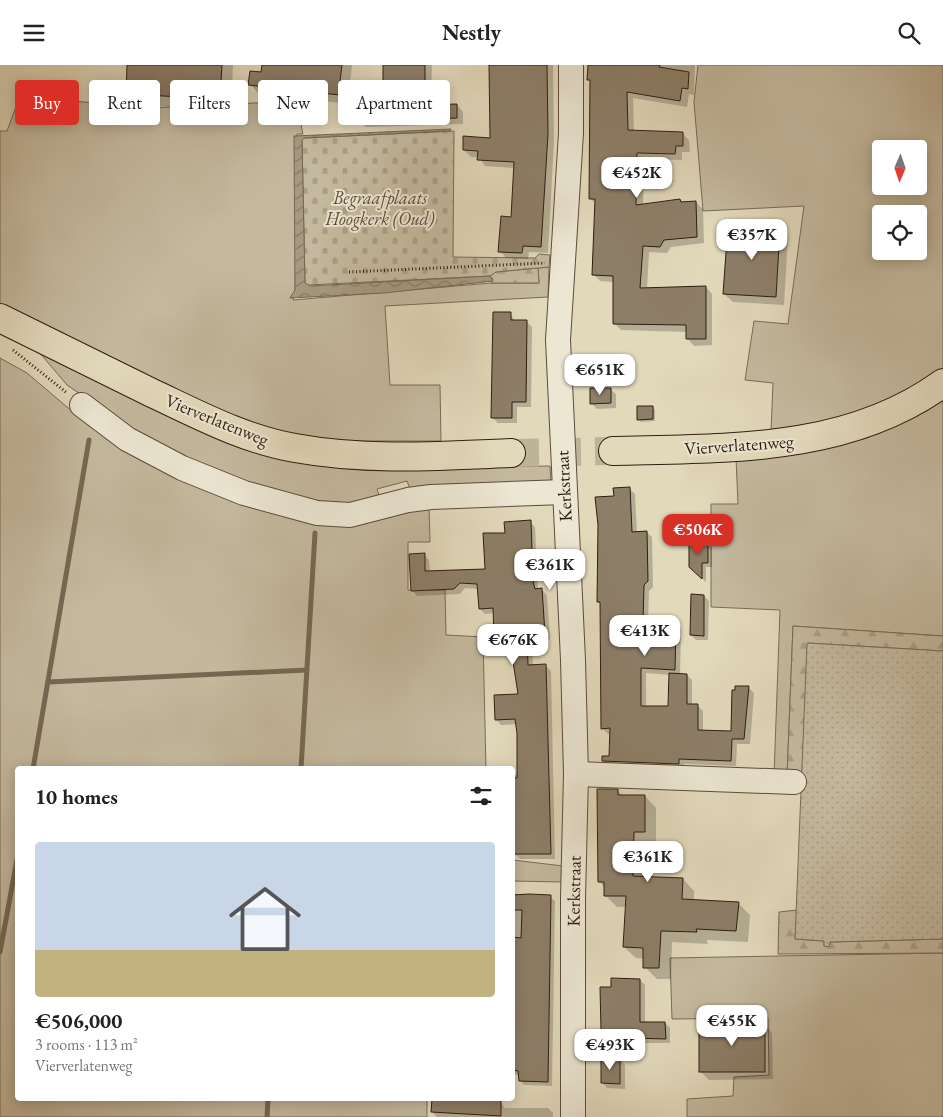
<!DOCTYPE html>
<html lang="en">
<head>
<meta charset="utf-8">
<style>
  body { margin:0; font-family:"EB Garamond",serif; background:#f2f2f2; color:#222; height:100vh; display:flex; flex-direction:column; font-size:19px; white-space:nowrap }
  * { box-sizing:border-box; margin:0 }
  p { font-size:16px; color:#767676 }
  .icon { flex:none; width:28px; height:28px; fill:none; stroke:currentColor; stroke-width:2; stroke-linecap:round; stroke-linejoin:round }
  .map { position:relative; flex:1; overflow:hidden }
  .drawer { position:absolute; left:15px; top:701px; width:500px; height:335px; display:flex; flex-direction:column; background:#fff; border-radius:5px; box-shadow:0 2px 12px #0003 }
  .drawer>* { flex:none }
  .hud { position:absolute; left:15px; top:15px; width:500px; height:45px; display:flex; gap:10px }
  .needle { width:32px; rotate:182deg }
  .tools { position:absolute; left:872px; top:75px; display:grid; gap:10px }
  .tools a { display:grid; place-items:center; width:55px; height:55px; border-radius:5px; background:#fff; box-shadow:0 2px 12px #0003; font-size:25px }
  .price { position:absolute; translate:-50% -42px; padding:0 11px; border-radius:10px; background:#fff; color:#222; font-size:16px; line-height:32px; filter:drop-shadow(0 1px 2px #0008) }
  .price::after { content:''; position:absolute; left:50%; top:30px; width:15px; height:11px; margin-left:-8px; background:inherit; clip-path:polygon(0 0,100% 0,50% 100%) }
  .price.selected { background:#d93025; color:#fff }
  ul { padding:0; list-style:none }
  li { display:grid; align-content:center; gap:10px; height:265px; padding:0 20px }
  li+li { border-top:1px solid #e0e0e0 }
  li span { display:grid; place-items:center; height:155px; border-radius:5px; color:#555 }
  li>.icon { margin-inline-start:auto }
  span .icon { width:90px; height:90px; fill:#fffc; stroke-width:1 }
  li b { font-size:21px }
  h2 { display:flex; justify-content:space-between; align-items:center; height:60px; padding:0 20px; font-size:21px }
  .tag { padding:0 18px; border-radius:5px; background:#fff; box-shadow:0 2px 12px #0003; font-size:18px; line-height:45px }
  .tag.selected { background:#d93025; color:#fff }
  header { display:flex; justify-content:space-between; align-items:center; height:65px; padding:0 20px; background:#fff; font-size:22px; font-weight:700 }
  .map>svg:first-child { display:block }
</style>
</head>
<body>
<header><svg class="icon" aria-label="menu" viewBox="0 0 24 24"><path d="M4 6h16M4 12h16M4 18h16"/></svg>Nestly<svg class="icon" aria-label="search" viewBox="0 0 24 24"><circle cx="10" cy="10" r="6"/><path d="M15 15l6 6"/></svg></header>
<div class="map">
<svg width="943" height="1052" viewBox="0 0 943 1052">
  <defs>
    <pattern id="forest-firs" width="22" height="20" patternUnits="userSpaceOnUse" patternTransform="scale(1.25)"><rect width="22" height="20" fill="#c4b99e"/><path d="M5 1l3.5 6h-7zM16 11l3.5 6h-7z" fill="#a99e87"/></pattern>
    <pattern id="cemetery-stones" width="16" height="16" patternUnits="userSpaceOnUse" patternTransform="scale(1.25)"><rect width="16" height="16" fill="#c4b99e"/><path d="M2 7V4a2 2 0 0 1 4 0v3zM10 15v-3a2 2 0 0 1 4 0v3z" fill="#a99e87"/></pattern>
    <pattern id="park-dots" width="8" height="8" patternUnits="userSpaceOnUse" patternTransform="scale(1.25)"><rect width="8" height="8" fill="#c4b99e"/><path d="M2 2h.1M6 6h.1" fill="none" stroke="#a99e87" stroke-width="1.8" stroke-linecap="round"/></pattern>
    <pattern id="water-waves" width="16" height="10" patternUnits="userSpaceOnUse" patternTransform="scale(1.25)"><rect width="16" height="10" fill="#a59981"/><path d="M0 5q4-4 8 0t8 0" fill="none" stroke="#877c68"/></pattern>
  </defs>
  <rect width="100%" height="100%" fill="#e2d9bb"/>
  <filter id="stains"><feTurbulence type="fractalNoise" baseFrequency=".004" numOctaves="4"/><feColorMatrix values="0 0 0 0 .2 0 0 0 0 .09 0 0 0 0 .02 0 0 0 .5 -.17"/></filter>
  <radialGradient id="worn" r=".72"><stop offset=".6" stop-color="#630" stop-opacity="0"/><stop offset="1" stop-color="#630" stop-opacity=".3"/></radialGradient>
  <g fill="#c4b99e" stroke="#7a6a56" fill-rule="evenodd">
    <path d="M698,0h245v304l-46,29 -42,18 -84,15 2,-48 -28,-3 9,-59 34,3 16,-118 -101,5 -9,-109zM881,84h38v37h-38zM881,149h38v37h-38z"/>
    <polygon points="20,31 149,43 296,36 303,69 297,69 295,225 293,235 491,218 539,218 538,203 549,202 548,232 385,241 390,320 440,320 441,376 319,376 240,357 0,241 0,66 7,66"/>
    <polygon points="33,280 347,401 348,404 550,401 551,421 412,429 407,416 377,424 381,437 366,442 305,438 170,391 67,320"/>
    <polygon points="0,293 27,308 87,359 94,358 291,448 429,442 430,477 408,477 408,525 445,525 446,570 483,572 486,704 18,704 18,1034 427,1034 427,1052 0,1052"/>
    <polygon points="943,334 943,571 793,561 787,711 774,711 780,545 711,542 711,439 738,439 736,393 800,387 867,373"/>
    <polygon points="513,795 563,801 563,817 513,816"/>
    <polygon points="943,888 943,1052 687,1052 687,1034 733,1031 734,1012 769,1010 768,953 672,954 670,893"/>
  </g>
  <g fill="url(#forest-firs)" stroke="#7a6a56">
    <polygon points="538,203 539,218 491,218 493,214 490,211 495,207"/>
    <polygon points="793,561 943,571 943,586 808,578 802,711 787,711"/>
    <polygon points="797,845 795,874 824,876 824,881 830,877 943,874 943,888 778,889 779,847"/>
  </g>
  <polygon fill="url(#cemetery-stones)" stroke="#7a6a56" points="454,66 453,192 535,193 539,189 550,190 549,202 496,207 490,211 307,220 305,218 302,75 304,73"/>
  <polygon fill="url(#park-dots)" stroke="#7a6a56" points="807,578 943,586 943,874 830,877 829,882 824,881 824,876 795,874"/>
  <polygon fill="url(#water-waves)" stroke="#766753" points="451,64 450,66 304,73 302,75 305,218 310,221 490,211 493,216 384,228 290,233 295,225 294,71"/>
  <g fill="#0003" fill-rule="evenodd">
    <polygon points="128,0 233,0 231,45 138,40 127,29"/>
    <polygon points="263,0 352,0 350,18 359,27 358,40 259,29 250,19 262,9"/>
    <polygon points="384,0 432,0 431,41 457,40 463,47 463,59 366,62 359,56 384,42"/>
    <polygon points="490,0 553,0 554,76 548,188 529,187 528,194 506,193 500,186 513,153 515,103 485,101 479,92 471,92 464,85 491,75"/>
    <polygon points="588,0 695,0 694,30 689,29 687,42 633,33 634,66 682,68 689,75 690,87 682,87 682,95 644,94 643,140 680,135 683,138 696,137 703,144 704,178 671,182 667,188 649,187 647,224 706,222 712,229 712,280 694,281 688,274 687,267 621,265 614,258 614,217 600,216 593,209 596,139 590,133 591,18 589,15"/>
    <polygon points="780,165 788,173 784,240 733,237 724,229"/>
    <polygon points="510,249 516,257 527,257 532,262 531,342 517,342 517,358 498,358 492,352"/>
    <polygon points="610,324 616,329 616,343 597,344 591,338"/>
    <polygon points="653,342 655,345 655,356 641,357 638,354"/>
    <path d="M629,423l6,6 2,39 9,-1 6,5 1,50 -4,4 -1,32 28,1 5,5 -1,46h7l5,5v25h5l6,6v21l29,1 16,-46 6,6 -4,51h-13l-1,22 -52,-2v5l-75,-3 -5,-5 6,-4 1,-24 -3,1 -6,-6 -1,-124 -3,-3 17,-104zM646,608l24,2 -1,32h-23z"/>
    <polygon points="530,457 535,462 538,525 542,525 547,530 550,574 532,574 533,601 546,601 551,606 555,794 520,794 515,789 515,710 518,710 517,659 501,660 496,654 519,630 514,595 508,589 508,577 500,578 495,572 494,548 485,549 480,544 479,524 465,523 460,529 417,531 412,525 424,489 429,495 430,508 486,505 506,469"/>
    <polygon points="708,478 712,483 712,502 706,502 706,517 690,502"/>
    <polygon points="704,531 709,536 708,575 696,575 691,570"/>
    <polygon points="618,726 623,731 645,731 656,743 656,778 645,778 644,812 683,814 694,826 694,836 738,838 750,850 748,877 707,875 708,879 672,877 671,914 657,914 645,902 645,894 636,893 624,882 626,842 617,842 605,830 605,823 600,817"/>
    <polygon points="512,829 550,832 555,836 552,1021 524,1020 520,1015 519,1010 512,1009"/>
    <polygon points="640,915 645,920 645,959 665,958 670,963 670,978 636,978 631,969 608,970 603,965 612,923"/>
    <polygon points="764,959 772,968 773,1014 709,1015 700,1006"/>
    <polygon points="620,995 625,1000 625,1024 607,1023 602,1017"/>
    <polygon points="433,1034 500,1036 505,1043 548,1043 553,1048 553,1052 437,1052 432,1047"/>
  </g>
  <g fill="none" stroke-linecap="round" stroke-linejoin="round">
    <g stroke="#766753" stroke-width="5">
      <polyline points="48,617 307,605"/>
      <polyline points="33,704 89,375"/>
      <polyline points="301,704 315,468"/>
      <polyline points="0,887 18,789"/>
      <polyline points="267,1052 268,1034"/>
    </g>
  </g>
  <g fill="#8d7e68" stroke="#301c0f">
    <polygon points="127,0 222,0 220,34 126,29"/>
    <polygon points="262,0 342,0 340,16 350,17 349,31 248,20 250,6 261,7"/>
    <polygon points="383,0 425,0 425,40 457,39 457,53 358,56 358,41 383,41"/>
    <polygon points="489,0 547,0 548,69 541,182 523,181 522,188 498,187 501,151 511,152 514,97 477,95 478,86 463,85 463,71 490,73"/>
    <polygon points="588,0 660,0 659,2 689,7 688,24 682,23 680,36 627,27 628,65 683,67 683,81 676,81 675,89 637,88 636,140 680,134 681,137 696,136 697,172 664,175 660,182 643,181 640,223 706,221 706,274 686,274 686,260 613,259 613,211 592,210 595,134 589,134 590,15 587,15"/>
    <polygon points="728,160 780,164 776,232 723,229"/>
    <polygon points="493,247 511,247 511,255 527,255 526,337 512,337 512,353 491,353"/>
    <polygon points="590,323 611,323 611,338 590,339"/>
    <polygon points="637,341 653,341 653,354 637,355"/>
    <polygon points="630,422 632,467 647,466 648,516 644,520 643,557 676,558 675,605 641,603 641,641 668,641 669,608 687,609 687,639 698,639 698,665 731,666 732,625 735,625 735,621 749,621 744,674 732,674 731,696 679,694 679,699 602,696 602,691 609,691 610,663 601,664 600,537 597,537 598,460 595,432 614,431 613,423"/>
    <polygon points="531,455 533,516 535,524 542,523 545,569 527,570 528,600 546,599 551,789 514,789 514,713 517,713 517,668 515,654 495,655 494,630 518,629 512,590 507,590 506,573 494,573 493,543 479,544 477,519 460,518 454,524 411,526 409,489 425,488 425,506 485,504 483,468 505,468 504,457"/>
    <polygon points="689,476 708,477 708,498 702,498 702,514 689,502"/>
    <polygon points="691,529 704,530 704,571 690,570"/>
    <polygon points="597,724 618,724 618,730 645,730 645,767 634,767 633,811 683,813 682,834 739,837 736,866 696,864 697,867 661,866 659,903 643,903 643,883 623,882 626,831 604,831 604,817 598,817"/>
    <polygon points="529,829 551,830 548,1017 519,1016 518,1006 512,1005 512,872 521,873 522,845 512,845 512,830"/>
    <polygon points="611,913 640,914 640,957 665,957 666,974 630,973 629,965 601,965 600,922 611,922"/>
    <rect x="699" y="958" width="66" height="49"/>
    <polygon points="601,993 620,994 620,1019 601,1018"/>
    <polygon points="432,1034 501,1035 501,1051 431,1047"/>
  </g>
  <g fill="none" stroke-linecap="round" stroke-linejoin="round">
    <polyline stroke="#beb399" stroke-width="28" stroke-dasharray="28 14" stroke-linecap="butt" points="511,388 613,386"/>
    <defs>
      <g id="minor">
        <polyline points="571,0 571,68 558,275 573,595 576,709 573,833 573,1052"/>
        <polyline points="82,340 127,374 182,403 244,428 317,448 350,450 408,435 431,432 564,427"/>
        <polyline points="576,709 794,717"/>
      </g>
      <g id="major">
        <path d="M0,253c50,25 100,49 150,74 47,22 93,47 145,56 71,13 144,8 216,5"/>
        <path d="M613,386c113,-3 234,2 330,-68"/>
      </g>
    </defs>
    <use href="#minor" stroke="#5c4b3a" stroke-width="26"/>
    <use href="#major" stroke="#301c0f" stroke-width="30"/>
    <g stroke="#301c0f" stroke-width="3" stroke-dasharray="1 2.5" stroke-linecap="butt">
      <polyline points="349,207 545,198"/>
      <polyline points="13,285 67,328"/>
    </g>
    <use href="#minor" stroke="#ece6d3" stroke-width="24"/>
    <use href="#major" stroke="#e2d9bb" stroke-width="28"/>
  </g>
  <g text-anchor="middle" stroke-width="4" stroke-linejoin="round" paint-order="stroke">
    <g font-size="18" font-style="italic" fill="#5c4b3a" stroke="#ece6d3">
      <text x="380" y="139">Begraafplaats<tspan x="380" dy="21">Hoogkerk (Oud)</tspan></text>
    </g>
    <g font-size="18" fill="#301c0f" stroke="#ece6d3">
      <text transform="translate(217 355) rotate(22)" y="6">Vierverlatenweg</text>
      <text transform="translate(739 380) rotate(-4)" y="6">Vierverlatenweg</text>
      <text transform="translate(564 421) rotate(-93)" y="6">Kerkstraat</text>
      <text transform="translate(574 826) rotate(-89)" y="6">Kerkstraat</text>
    </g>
  </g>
  <rect width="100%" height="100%" filter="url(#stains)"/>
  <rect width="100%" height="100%" fill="url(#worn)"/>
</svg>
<div class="tools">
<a><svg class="needle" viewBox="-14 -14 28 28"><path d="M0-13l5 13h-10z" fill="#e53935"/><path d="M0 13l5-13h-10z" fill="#767676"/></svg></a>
<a><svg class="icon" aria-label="locate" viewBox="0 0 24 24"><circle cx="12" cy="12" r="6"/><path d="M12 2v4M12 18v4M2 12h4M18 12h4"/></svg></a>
</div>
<b class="price" style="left:637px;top:134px">€452K</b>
<b class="price" style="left:752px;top:196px">€357K</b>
<b class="price" style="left:600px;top:331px">€651K</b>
<b class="price selected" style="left:698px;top:491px">€506K</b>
<b class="price" style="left:550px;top:526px">€361K</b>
<b class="price" style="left:645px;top:592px">€413K</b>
<b class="price" style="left:513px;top:601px">€676K</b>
<b class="price" style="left:648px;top:818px">€361K</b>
<b class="price" style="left:732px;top:982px">€455K</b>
<b class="price" style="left:610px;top:1006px">€493K</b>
<div class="hud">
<a class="tag selected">Buy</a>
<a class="tag">Rent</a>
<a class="tag">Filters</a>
<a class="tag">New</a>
<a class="tag">Apartment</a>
</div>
<section class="drawer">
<h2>10 homes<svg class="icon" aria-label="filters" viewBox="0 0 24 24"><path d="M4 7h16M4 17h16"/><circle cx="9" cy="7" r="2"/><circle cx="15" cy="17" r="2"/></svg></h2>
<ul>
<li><span style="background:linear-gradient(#c9d6e8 70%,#c2b280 0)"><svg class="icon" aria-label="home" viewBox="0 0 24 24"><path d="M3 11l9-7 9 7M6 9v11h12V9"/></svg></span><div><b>€506,000</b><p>3 rooms · 113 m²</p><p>Vierverlatenweg</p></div></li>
</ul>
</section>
</div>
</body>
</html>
